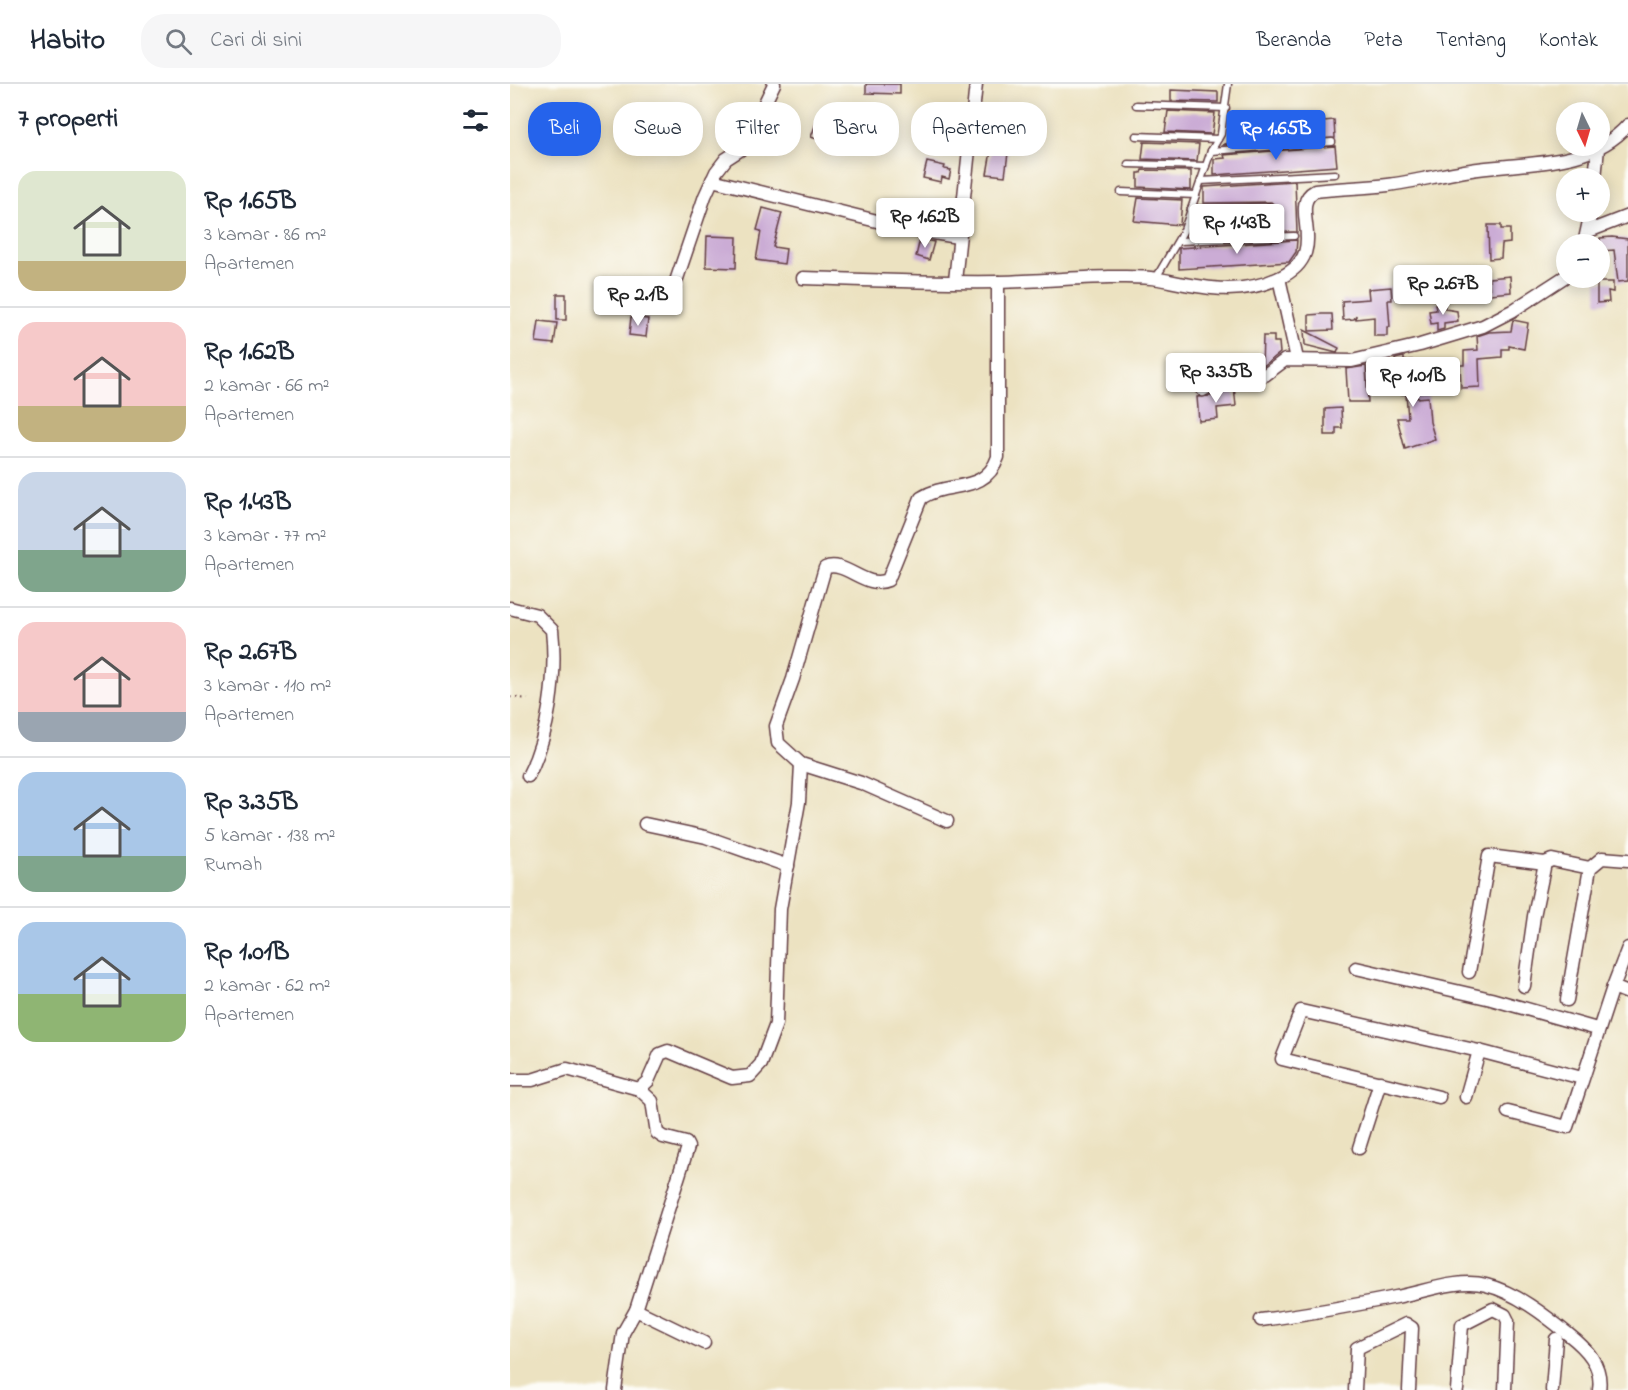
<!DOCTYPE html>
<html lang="id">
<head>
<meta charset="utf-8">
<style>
  body { margin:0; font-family:"Indie Flower",sans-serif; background:#f6f6f7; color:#1f2937; height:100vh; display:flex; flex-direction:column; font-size:22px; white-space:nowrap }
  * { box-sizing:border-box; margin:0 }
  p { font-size:20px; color:#747a83 }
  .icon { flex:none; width:33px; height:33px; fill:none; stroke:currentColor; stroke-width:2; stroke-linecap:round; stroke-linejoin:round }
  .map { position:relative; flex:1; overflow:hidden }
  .side { display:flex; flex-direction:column; background:#fff; width:510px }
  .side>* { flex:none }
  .hud { position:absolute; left:18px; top:18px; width:570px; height:54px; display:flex; gap:12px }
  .needle { width:39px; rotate:175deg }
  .tools { position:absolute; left:1046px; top:18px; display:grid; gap:12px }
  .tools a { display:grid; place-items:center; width:54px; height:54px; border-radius:50%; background:#fff; box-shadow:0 3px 15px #0003; font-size:30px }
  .price { position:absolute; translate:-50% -51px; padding:0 14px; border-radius:6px; background:#fff; color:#222; font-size:20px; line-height:39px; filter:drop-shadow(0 2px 3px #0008) }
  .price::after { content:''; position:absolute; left:50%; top:36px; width:18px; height:14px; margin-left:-9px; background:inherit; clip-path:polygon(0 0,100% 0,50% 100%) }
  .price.active { background:#2563eb; color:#fff }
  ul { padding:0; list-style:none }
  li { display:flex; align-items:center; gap:18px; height:150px; padding:0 18px }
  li+li { border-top:2px solid #e0e1e3 }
  li span { display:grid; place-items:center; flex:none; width:168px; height:120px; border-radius:18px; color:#555 }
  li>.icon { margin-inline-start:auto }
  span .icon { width:72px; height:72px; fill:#fffc; stroke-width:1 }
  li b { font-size:26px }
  h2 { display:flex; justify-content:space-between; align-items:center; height:72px; padding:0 18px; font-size:26px }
  .tag { padding:0 21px; border-radius:24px; background:#fff; box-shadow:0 3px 15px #0003; font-size:21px; line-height:54px }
  .tag.active { background:#2563eb; color:#fff }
  header { display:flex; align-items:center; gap:36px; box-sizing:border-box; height:84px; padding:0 30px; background:#fff; border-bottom:2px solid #e0e1e3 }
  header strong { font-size:28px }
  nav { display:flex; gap:33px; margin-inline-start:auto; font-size:21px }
  .search { width:420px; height:54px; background:#f6f6f7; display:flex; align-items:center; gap:15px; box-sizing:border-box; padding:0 21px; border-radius:24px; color:#747a83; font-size:22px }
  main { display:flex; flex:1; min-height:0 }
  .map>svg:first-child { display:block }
</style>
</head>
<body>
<header>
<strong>Habito</strong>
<div class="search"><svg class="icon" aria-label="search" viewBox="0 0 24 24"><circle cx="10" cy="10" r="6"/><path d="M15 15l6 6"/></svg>Cari di sini</div>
<nav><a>Beranda</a><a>Peta</a><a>Tentang</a><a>Kontak</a></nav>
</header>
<main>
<section class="side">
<h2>7 properti<svg class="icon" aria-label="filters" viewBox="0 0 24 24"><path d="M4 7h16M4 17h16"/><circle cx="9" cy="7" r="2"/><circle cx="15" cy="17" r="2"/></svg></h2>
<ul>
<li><span style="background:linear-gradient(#dfe7d0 75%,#c2b280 0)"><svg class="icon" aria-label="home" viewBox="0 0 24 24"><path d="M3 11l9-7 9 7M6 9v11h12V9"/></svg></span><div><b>Rp 1.65B</b><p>3 kamar · 86 m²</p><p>Apartemen</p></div></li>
<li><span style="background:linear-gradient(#f6c9c9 70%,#c2b280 0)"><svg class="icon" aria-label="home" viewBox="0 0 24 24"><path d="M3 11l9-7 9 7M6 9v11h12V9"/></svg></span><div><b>Rp 1.62B</b><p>2 kamar · 66 m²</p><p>Apartemen</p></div></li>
<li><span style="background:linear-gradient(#c9d6e8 65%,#7fa58c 0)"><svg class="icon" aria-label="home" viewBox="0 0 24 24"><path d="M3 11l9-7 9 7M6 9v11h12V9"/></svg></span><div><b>Rp 1.43B</b><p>3 kamar · 77 m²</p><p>Apartemen</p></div></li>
<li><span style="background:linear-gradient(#f6c9c9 75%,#9aa5b1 0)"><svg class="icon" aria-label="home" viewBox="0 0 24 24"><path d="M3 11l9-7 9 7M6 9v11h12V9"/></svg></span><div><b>Rp 2.67B</b><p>3 kamar · 110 m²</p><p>Apartemen</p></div></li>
<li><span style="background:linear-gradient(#a9c7e8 70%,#7fa58c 0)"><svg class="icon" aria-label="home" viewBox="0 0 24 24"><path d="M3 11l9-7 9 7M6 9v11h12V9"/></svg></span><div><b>Rp 3.35B</b><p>5 kamar · 138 m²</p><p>Rumah</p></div></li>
<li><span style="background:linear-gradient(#a9c7e8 60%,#8fb573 0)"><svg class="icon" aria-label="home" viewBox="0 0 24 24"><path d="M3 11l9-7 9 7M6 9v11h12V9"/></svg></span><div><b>Rp 1.01B</b><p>2 kamar · 62 m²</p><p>Apartemen</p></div></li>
</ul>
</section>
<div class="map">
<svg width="1118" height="1306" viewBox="0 0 1118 1306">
  <rect width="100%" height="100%" fill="#fdfcf7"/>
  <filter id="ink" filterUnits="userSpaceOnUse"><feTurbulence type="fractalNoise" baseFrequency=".0167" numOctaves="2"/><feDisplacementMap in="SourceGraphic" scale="12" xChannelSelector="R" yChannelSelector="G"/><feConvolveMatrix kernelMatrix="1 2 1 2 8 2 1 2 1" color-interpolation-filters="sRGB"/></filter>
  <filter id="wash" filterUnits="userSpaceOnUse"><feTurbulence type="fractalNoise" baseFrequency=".008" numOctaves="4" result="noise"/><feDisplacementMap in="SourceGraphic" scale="24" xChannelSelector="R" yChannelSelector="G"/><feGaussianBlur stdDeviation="1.35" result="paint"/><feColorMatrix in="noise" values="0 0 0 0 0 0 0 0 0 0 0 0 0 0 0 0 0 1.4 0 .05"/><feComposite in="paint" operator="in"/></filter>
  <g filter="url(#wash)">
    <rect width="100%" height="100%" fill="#ece2c1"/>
    <g id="blocks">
      <g fill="#cbacd5">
        <polygon points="356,0 390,0 390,10 356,9"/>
        <polygon points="661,6 708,8 708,18 661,17"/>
        <polygon points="658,27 705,29 702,50 655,48"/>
        <polygon points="308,34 323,40 316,58 301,53"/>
        <polygon points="824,36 825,54 712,61 728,56 727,45"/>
        <polygon points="634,58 689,60 687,77 632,75"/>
        <polygon points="825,62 827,82 704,91 704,75 715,74 714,71"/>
        <polygon points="481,67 498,69 495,92 477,90"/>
        <polygon points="417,78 435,82 434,85 441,86 439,95 432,93 431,98 413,94"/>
        <polygon points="632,86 681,87 681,106 628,103 628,89 631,89"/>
        <polygon points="785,97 787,148 683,151 681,142 684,133 695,132 695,130 761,128 766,123 761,118 694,119 694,103"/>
        <polygon points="628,114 672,116 670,141 624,137"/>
        <polygon points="408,122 422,125 419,137 404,134"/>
        <polygon points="253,124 272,129 263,163 276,165 274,180 246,176 251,147 247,146"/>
        <polygon points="978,141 991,141 991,145 1000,145 1000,159 992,160 991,174 979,175"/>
        <polygon points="197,152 227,153 226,184 196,183"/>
        <polygon points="1102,153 1118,155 1118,197 1108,198 1104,166 1091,167 1090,154"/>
        <polygon points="410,155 424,158 419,176 406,172"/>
        <polygon points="787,156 786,168 779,178 669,185 669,164"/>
        <polygon points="1000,192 1001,208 980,210 979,194"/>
        <polygon points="1087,198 1103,198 1103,208 1098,207 1099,218 1087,219"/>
        <polygon points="881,203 882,216 878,216 880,243 877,243 877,252 864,252 864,233 846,235 846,231 844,235 833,236 832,217 859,215 858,205"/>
        <rect x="47" y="210" width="9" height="26"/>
        <polygon points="935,219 935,225 947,227 948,237 934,239 934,245 927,247 927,239 921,240 919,227 926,226 925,220"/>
        <polygon points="812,230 822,230 823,246 799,247 799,231"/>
        <polygon points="121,233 138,235 136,253 119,251"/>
        <polygon points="1003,236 1018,239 1014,265 999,262 999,265 992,265 992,273 969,275 970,303 951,304 950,281 954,281 954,267 968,266 967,252 979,248 1001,247"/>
        <polygon points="29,237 47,239 44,260 26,258"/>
        <polygon points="794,246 829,264 827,269 795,261"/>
        <polygon points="753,252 764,252 764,258 769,258 770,269 752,283"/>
        <polygon points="894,273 894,277 902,276 907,314 918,313 920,338 925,355 895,365 887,334 898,334 896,310 889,310 885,275"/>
        <polygon points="856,282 858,318 838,318 836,285"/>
        <polygon points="717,302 724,302 726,322 707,324 708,335 689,337 687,313 711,311 711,306"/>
        <polygon points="831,324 832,344 826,344 826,351 815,351 815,325"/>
      </g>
    </g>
  </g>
  <g filter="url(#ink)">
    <use href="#blocks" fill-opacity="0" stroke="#623c42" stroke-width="1.5"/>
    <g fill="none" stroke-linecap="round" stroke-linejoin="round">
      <defs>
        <g id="service">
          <polyline points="626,21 716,24"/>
          <polyline points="626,52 708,55"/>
          <polyline points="701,67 822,58"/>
          <polyline points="618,80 696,82"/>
          <polyline points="691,97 825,90"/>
          <polyline points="611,108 686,111"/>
          <polyline points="681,125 761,123"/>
          <polyline points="669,157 784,152"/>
          <polyline points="646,194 674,146 701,67 711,50 718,0"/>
        </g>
        <g id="minor">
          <polyline points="1085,94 1088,64"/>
          <polyline points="202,96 399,145 448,153"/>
          <polyline points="1079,147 1118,132"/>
          <polyline points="1074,160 1081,128"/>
          <path d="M293,194c65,2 131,5 196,4 37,-1 73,-4 110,-5 16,0 34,-1 50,2 42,8 78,18 120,-1 55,-25 7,-72 36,-87 25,-3 49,-3 73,-6 30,-4 60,-12 90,-16 51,-7 113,-2 150,-44"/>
          <polyline points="769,194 787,275"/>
          <polyline points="445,197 466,0"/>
          <polyline points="160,215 195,112 206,88 216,75 233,64 264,0"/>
          <polyline points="689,302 693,306 715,294 755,291 775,276 842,277 910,261 973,242 1002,227 1056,192"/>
          <path d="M0,524l27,7 15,15c5,45 -3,105 -24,146"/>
          <path d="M437,737l-86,-38 -60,-19 -23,-21 -2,-17 17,-47 32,-111c20,-9 40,22 63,12l33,-82c27,-18 64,-3 77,-41v-175"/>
          <polyline points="135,740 196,753 278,782"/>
          <polyline points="1118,864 1103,903 1118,909"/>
          <polyline points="846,884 981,915 1087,945"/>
          <polyline points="959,888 979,772 1035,779"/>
          <polyline points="1014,902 1024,832 1035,779 1042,776 1080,784"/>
          <polyline points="1057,916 1080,784 1092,774 1118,776"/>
          <polyline points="0,996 22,996 57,985 129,1005 138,997 150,970 158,967 222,994 240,992 251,980 266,940 270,825 289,718 291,680"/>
          <polyline points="929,1013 772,975 791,927 969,967"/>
          <polyline points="956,1013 969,967 1072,994"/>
          <polyline points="998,1028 1057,1043 1103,903"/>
          <polyline points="849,1064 870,998"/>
          <polyline points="126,1226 194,1259"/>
          <path d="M751,1236c46,-6 90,-14 135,-23 27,-5 63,-19 90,-12 29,7 59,30 82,49 18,14 35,31 31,56"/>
          <polyline points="105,1306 113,1249 126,1226 178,1063 176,1059 153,1053 147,1049 142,1017 129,1005"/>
          <polyline points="845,1306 847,1264 896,1240 902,1244 899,1306"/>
          <polyline points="947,1306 952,1241 983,1225 995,1231 998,1237 995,1306"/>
          <polyline points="1042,1306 1046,1255"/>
        </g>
      </defs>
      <use href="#service" stroke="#623c42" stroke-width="9"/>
      <use href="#minor" stroke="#623c42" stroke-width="15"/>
      <polyline stroke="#623c42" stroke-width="2" stroke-dasharray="1.5 4.5" stroke-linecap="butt" points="0,613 18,615"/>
      <use href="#service" stroke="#fff" stroke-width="6"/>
      <use href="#minor" stroke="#fff" stroke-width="12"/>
    </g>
  </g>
</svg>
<div class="tools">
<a><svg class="needle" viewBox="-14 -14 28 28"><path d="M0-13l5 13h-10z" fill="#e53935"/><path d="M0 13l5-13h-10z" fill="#747a83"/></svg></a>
<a>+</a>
<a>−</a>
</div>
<b class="price active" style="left:766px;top:77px">Rp 1.65B</b>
<b class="price" style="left:415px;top:165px">Rp 1.62B</b>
<b class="price" style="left:727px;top:171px">Rp 1.43B</b>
<b class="price" style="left:933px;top:232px">Rp 2.67B</b>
<b class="price" style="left:128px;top:243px">Rp 2.1B</b>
<b class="price" style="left:706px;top:320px">Rp 3.35B</b>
<b class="price" style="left:903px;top:324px">Rp 1.01B</b>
<div class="hud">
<a class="tag active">Beli</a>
<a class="tag">Sewa</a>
<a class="tag">Filter</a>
<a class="tag">Baru</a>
<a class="tag">Apartemen</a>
</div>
</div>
</main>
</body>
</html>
